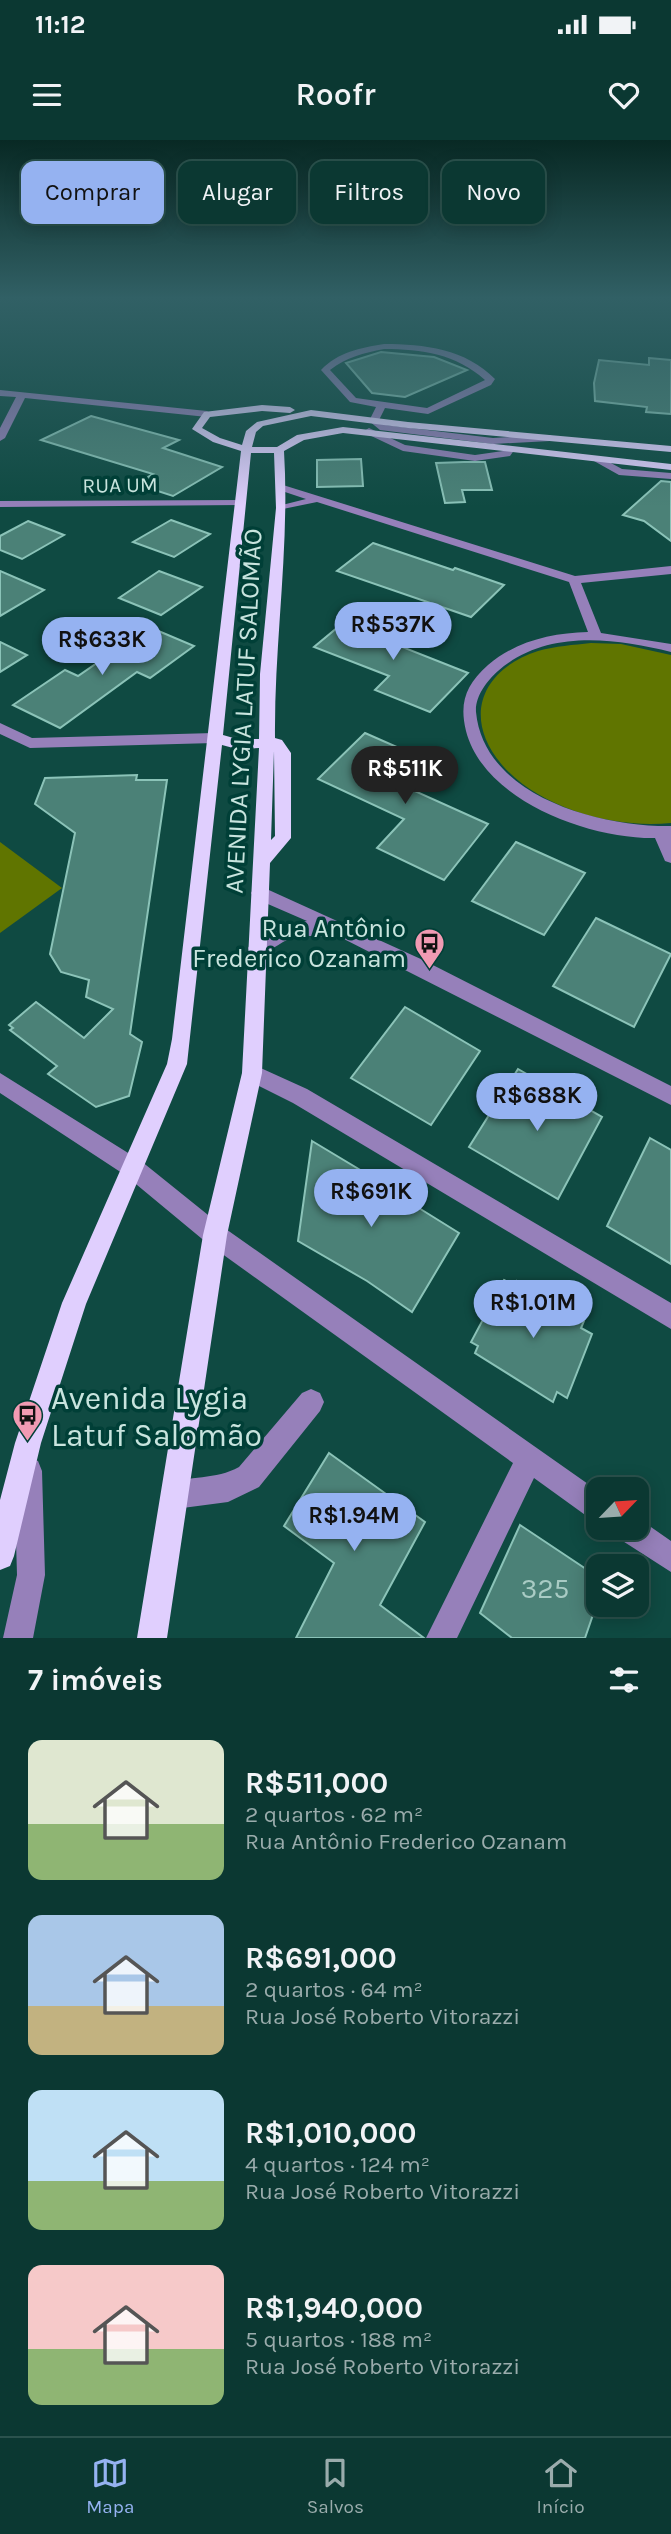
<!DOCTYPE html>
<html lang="pt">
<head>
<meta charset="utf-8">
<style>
  body { margin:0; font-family:Karla,sans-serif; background:#19433e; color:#f1f3f6; height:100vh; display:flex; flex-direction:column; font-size:26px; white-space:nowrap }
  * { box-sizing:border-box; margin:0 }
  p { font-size:23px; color:#9aacac }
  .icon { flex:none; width:38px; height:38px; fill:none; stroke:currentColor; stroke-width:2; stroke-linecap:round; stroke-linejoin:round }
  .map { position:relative; height:1498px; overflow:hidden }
  .panel { display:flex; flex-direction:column; background:#0b3832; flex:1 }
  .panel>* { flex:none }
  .banner { position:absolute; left:21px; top:21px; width:630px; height:63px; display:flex; gap:14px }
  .needle { width:46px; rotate:65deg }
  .tools { position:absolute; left:586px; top:1337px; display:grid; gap:14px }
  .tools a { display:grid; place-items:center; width:63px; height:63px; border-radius:14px; background:#0b3832; box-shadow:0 4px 18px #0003,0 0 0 2px #2b524d; font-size:35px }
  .price { position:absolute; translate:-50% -60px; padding:0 16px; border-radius:24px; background:#95b2f1; color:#111; font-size:23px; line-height:46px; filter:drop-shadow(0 2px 4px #0008) }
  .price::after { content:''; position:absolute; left:50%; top:42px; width:21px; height:16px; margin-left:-10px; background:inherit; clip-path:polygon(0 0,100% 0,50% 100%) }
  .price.active { background:#222; color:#fff }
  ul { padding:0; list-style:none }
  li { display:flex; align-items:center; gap:21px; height:175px; padding:0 28px }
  li span { display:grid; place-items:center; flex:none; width:196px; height:140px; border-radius:14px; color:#555 }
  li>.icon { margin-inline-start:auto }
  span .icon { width:84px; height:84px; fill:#fffc; stroke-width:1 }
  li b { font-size:30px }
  h2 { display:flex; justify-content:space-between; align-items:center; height:84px; padding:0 28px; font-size:30px }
  .pill { padding:0 24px; border-radius:14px; background:#0b3832; box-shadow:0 4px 18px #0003,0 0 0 2px #2b524d; font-size:24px; line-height:63px }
  .pill.active { background:#95b2f1; color:#111 }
  .status { display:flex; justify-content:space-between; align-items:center; height:49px; padding:0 35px; background:#0b3832; direction:ltr }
  .status svg { height:19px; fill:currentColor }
  header { display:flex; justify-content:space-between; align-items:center; height:91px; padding:0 28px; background:#0b3832; font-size:32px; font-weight:600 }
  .menu { display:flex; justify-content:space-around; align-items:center; height:98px; border-top:2px solid #2b524d; background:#0b3832; font-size:19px; color:#9aacac }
  .menu a { display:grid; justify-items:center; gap:4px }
  .menu .active { color:#95b2f1 }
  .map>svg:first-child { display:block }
</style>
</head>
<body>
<div class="status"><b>11:12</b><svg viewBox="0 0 49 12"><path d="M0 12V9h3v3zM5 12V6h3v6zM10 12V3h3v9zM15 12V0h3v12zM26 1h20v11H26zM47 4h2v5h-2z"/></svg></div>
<header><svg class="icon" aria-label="menu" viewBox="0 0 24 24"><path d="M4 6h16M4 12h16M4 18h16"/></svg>Roofr<svg class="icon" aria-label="heart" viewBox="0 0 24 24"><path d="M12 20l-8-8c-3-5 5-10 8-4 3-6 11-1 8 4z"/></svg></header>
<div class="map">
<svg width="671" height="1498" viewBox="0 0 671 1498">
  <rect width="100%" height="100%" fill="#0f4a42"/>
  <g fill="#607500">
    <path d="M591,503l30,1 50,11v168c-56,6 -130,-14 -168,-57 -41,-47 -23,-96 35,-115 18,-5 35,-6 53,-8z"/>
    <polygon points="0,702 62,748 0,793"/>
  </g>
  <g fill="#4b8177" stroke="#8bc3b8" stroke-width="2">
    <polygon points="381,212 434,217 467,230 405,257 372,253 346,223"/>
    <polygon points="649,218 671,220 671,274 646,272 647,267 595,261 594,243 599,220 649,225"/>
    <polygon points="91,276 179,300 163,308 222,327 173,356 136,344 153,334 41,300"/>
    <polygon points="361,319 363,346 317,347 317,320"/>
    <polygon points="464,322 485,322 492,350 462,350 465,362 445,363 436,323"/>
    <polygon points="661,341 671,342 671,401 644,381 623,375"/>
    <polygon points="171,380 210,394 174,417 133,402"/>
    <polygon points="28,381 64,395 22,419 0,410 0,396"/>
    <polygon points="373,403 453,430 455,428 504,445 471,477 337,431"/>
    <polygon points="0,431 44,450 0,476"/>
    <polygon points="159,431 202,447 161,475 119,458"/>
    <polygon points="355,473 404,492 392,503 468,533 430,572 375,550 389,536 314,507"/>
    <polygon points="149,487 194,506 150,538 137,532 60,588 13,565 65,530 78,536"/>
    <polygon points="0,502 27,515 0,532"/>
    <polygon points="365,593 422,618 399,644 488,684 444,740 377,708 404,679 318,639"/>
    <polygon points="137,635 136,640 167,640 130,894 142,902 129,956 96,967 48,934 57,926 10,890 13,888 9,885 36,862 84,898 113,869 86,857 89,840 61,832 50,814 75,693 35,664 45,638"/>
    <polygon points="516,702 585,733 544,795 472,761"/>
    <polygon points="596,778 671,814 634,887 553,846"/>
    <polygon points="405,867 480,911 431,985 351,938"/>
    <polygon points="518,929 602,977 558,1059 469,1007"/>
    <polygon points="650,998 671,1010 671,1124 607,1086"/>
    <polygon points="312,1001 415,1063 414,1065 459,1093 412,1172 367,1141 298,1101"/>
    <polygon points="504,1140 515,1146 517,1141 584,1181 581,1188 592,1194 567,1258 557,1252 553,1262 475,1213 478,1206 471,1202"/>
    <polygon points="329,1313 425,1382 380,1465 424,1498 296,1498 334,1423 284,1386"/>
    <polygon points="520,1385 598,1437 598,1460 585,1498 512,1498 480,1473"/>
  </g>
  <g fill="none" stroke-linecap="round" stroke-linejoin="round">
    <g fill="#9680ba" fill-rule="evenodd">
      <path d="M384,204c40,0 82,5 111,35l-4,6 -63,29 -43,-6 -6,12 7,5 107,13 57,-3 5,3 -5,3 -57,3 -113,-14 -11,-9 7,-14 -26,-5 -29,-32c17,-18 39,-22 63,-26zM384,209c38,0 72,5 101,31l-58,28 -71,-10 -26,-28c17,-13 33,-17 54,-21z"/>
      <polygon points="0,250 207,271 212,274 207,277 25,258 5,298 0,301 0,288 16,257 0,256"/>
      <polygon points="369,288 405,305 475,315 503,311 510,306 515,309 510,316 475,321 403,311 365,293 364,291"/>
      <polygon points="598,316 622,329 671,333 671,339 619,335 594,321 593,319"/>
      <path d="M283,345l292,91 96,-10v8l-90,9 20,50 70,11v8c-57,-14 -125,-23 -173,19 -11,10 -23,25 -22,41 8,85 125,115 195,114v37l-6,-2 -10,-23c-65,1 -171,-37 -189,-107 -7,-29 0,-46 22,-66 28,-24 64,-32 100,-33l-19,-50 -252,-80 -39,8v-4l28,-7 -27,-9v-4z"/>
      <polygon points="245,360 245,364 241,365 0,367 0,361"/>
      <polygon points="0,583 32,598 214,593 222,598 214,603 30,608 0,594"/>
      <path d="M260,746l163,74 248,126v19l-335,-170c-15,3 -30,-1 -45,3 -13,5 -26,20 -41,15l-2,-5c9,-17 41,-24 59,-27l-53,-23 -3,-5 3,-5z"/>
      <polygon points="252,924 307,949 671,1163 671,1189 293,963 245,939 242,933 245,927"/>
      <polygon points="0,933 141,1021 223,1087 598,1351 598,1381 588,1377 534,1338 457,1498 426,1498 513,1323 207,1103 125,1035 0,953"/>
      <path d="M311,1249l9,4 4,9 -4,9 -61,76 -31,15 -53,7 -10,-4 -4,-10 4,-10c24,-10 51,-5 74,-18l63,-74z"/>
      <polygon points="28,1317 38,1321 42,1331 45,1435 33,1498 3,1498 17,1435 14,1331 18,1321"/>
      <polygon points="638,1378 671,1401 671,1432 618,1398 614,1388 637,1388"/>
    </g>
    <path fill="#e0cffe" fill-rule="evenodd" d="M262,265l28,2 5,3 -5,3 -28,-2 -52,6 -8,11 18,10 22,7 4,-14 11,-9 54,-12 97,12 263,24v6l-263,-24 -97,-12 -48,10 -7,6 -4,15h25l20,-12 46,-8 328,37v6l-328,-37 -39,7 -20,11c6,96 -10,191 -9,287l7,2 9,13v85l-21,25 -8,210 -35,162 -60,403h-30l66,-403 39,-162 17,-325 -22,1 -15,-4 -35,319 -101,240 -45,139 -27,113 -4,10 -10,4v-70l15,-57 47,-140 105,-239 5,-25 69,-588 -28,-9 -21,-13 12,-17zM251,313h23l2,55 -16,166 -1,65h-22l-14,-4zM274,611l1,85 -4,4z"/>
  </g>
  <linearGradient id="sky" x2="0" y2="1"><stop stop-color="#082924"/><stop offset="0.43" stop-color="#316065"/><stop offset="1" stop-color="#316065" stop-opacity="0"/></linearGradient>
  <rect width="671" height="367" fill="url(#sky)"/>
  <defs>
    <symbol id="bus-pin" viewBox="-11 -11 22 30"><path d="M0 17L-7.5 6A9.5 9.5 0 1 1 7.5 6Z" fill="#f19ab3" stroke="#003f37"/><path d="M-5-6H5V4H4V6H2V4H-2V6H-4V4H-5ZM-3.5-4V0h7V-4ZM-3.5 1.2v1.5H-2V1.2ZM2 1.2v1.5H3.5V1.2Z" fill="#111"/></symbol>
  </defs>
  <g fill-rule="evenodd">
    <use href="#bus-pin" x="412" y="786" width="35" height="47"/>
    <use href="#bus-pin" x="10" y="1258" width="35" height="47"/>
  </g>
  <g text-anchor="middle" stroke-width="7" stroke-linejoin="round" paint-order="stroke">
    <g font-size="21" fill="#c8e4de" stroke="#003f37">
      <text transform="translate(120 345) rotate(-1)" y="7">RUA UM</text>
    </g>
    <g font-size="26" fill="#c8e4de" stroke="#003f37">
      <text transform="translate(243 571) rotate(-87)" y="9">AVENIDA LYGIA LATUF SALOMÃO</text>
    </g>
    <g font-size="26" fill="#c8e4de" stroke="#003f37" text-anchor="end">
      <text x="406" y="797">Rua Antônio<tspan x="406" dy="30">Frederico Ozanam</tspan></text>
    </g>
    <g font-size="28" fill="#a9cbc4">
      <text x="545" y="1458">325</text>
    </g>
    <g font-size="32" fill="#c8e4de" stroke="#003f37" text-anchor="start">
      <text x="51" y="1269">Avenida Lygia<tspan x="51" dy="37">Latuf Salomão</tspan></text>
    </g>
  </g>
</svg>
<div class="tools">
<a><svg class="needle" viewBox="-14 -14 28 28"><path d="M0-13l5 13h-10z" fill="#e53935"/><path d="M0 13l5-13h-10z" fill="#9aacac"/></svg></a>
<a><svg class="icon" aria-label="layers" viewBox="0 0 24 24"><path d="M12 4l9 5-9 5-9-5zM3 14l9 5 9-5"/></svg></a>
</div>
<b class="price" style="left:393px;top:522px">R$537K</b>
<b class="price" style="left:102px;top:537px">R$633K</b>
<b class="price active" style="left:405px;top:666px">R$511K</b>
<b class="price" style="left:537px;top:993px">R$688K</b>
<b class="price" style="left:371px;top:1089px">R$691K</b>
<b class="price" style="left:533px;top:1200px">R$1.01M</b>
<b class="price" style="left:354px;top:1413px">R$1.94M</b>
<div class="banner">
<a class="pill active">Comprar</a>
<a class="pill">Alugar</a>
<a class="pill">Filtros</a>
<a class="pill">Novo</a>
</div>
</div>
<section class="panel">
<h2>7 imóveis<svg class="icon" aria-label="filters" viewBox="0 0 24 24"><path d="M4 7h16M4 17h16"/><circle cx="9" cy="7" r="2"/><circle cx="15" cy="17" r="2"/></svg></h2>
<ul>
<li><span style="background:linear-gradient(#dfe7d0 60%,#8fb573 0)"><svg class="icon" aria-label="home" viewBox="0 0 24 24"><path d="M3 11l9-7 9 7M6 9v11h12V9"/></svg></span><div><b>R$511,000</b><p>2 quartos · 62 m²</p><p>Rua Antônio Frederico Ozanam</p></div></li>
<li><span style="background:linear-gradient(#a9c7e8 65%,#c2b280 0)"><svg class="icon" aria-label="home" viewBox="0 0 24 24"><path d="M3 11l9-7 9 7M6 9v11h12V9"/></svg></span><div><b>R$691,000</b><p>2 quartos · 64 m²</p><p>Rua José Roberto Vitorazzi</p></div></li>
<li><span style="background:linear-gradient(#bfe0f5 65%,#8fb573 0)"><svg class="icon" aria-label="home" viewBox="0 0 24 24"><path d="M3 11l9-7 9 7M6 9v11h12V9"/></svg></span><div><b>R$1,010,000</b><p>4 quartos · 124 m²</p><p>Rua José Roberto Vitorazzi</p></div></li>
<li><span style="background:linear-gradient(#f6c9c9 60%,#8fb573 0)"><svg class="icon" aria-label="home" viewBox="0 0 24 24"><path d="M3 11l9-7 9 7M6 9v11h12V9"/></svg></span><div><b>R$1,940,000</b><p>5 quartos · 188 m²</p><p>Rua José Roberto Vitorazzi</p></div></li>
</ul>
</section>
<nav class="menu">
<a class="active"><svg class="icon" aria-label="map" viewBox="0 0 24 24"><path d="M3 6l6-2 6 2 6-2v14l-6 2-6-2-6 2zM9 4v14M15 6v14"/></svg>Mapa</a>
<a><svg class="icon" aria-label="saved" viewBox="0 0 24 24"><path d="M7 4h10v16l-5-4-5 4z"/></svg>Salvos</a>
<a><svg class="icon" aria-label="home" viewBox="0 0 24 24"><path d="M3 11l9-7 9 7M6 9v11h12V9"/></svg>Início</a>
</nav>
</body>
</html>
